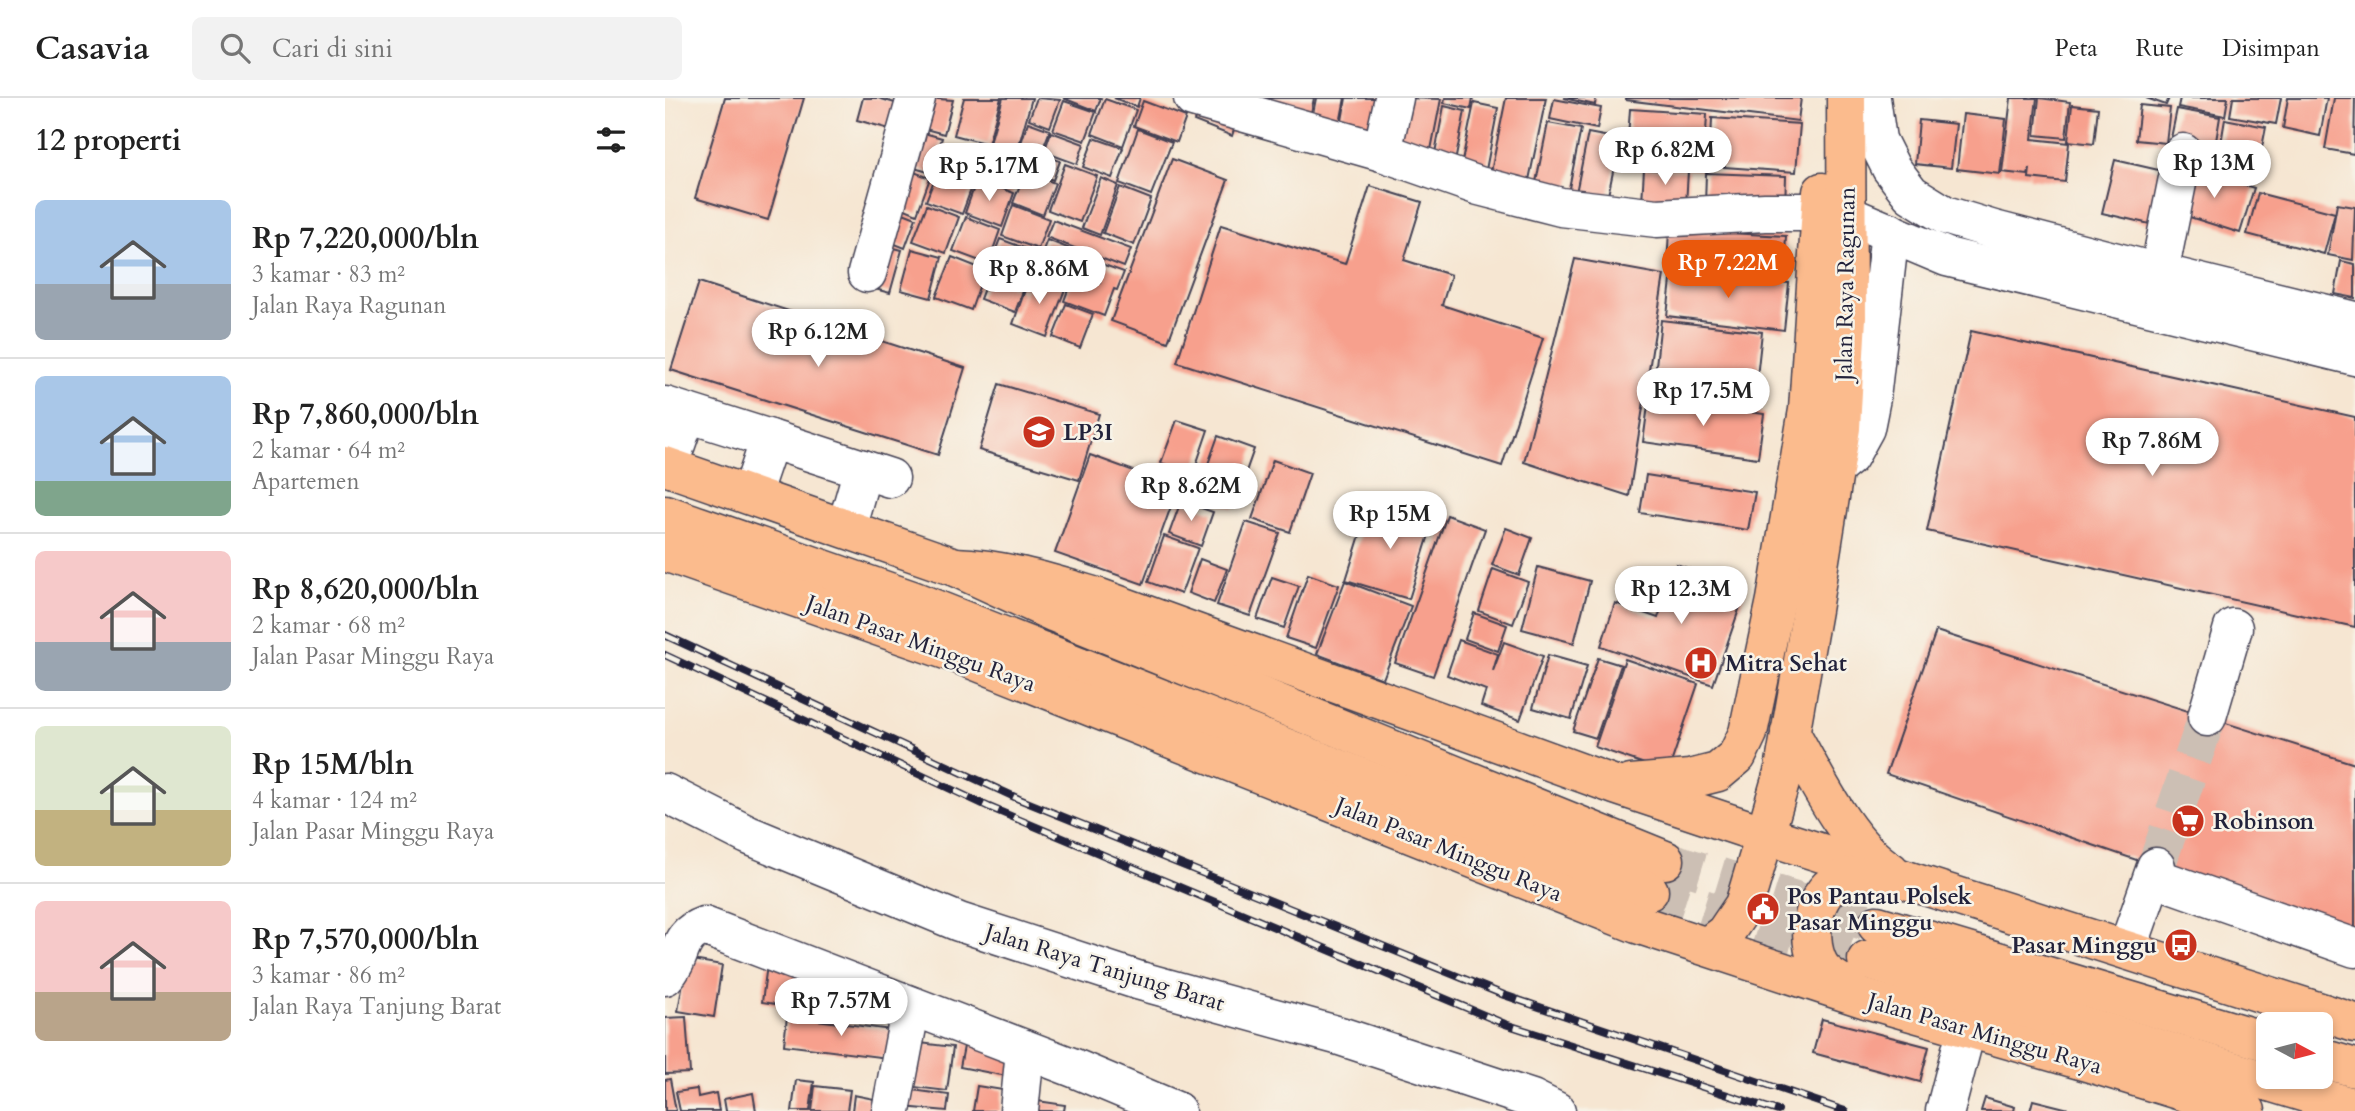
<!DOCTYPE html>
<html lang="id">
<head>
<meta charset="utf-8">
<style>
  body { margin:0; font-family:Cardo,serif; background:#f2f2f2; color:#222; height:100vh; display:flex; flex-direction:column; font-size:26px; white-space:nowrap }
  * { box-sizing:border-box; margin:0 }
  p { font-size:23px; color:#767676 }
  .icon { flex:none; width:38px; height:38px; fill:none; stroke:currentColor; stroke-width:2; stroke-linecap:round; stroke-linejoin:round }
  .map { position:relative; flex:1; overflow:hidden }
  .sheet { display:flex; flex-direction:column; background:#fff; width:665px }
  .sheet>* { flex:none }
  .needle { width:46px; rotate:97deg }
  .fabs { position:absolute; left:1591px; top:914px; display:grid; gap:14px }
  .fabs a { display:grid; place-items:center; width:77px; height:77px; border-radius:10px; background:#fff; box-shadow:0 4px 10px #0003; font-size:35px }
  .price { position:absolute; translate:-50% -60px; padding:0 16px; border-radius:24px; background:#fff; color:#222; font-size:23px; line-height:46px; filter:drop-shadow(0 2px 4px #0008) }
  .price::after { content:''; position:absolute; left:50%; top:42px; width:21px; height:16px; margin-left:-10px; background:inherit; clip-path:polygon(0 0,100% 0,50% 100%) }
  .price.current { background:#ea580c; color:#fff }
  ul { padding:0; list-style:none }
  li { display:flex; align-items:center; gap:21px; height:175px; padding:0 35px }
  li+li { border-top:2px solid #e0e0e0 }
  li span { display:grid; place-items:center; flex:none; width:196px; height:140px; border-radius:10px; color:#555 }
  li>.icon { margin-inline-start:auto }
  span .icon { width:84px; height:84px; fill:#fffc; stroke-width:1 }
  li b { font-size:30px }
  h2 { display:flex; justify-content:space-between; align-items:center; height:84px; padding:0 35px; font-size:30px }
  header { display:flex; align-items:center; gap:42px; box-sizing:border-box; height:98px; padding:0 35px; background:#fff; border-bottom:2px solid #e0e0e0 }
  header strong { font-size:33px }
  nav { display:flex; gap:38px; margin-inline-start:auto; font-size:24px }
  .search { width:490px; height:63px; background:#f2f2f2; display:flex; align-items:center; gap:18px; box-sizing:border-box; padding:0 24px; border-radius:10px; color:#767676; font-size:26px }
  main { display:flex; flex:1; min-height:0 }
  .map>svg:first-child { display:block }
</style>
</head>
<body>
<header>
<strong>Casavia</strong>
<div class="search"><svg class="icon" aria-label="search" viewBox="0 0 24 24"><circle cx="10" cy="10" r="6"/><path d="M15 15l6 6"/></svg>Cari di sini</div>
<nav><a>Peta</a><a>Rute</a><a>Disimpan</a></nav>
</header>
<main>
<section class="sheet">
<h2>12 properti<svg class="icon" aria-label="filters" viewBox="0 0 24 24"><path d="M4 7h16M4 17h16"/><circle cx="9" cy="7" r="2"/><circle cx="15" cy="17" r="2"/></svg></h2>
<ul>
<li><span style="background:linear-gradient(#a9c7e8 60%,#9aa5b1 0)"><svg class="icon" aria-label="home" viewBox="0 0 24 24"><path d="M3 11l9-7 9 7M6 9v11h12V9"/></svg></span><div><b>Rp 7,220,000/bln</b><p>3 kamar · 83 m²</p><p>Jalan Raya Ragunan</p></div></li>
<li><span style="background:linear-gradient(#a9c7e8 75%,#7fa58c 0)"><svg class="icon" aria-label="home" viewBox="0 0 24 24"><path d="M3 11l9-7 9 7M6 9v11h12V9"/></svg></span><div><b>Rp 7,860,000/bln</b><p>2 kamar · 64 m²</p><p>Apartemen</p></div></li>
<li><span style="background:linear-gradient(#f6c9c9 65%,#9aa5b1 0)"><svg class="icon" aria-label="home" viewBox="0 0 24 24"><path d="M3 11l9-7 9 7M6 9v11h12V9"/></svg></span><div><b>Rp 8,620,000/bln</b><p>2 kamar · 68 m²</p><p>Jalan Pasar Minggu Raya</p></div></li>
<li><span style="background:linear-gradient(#dfe7d0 60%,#c2b280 0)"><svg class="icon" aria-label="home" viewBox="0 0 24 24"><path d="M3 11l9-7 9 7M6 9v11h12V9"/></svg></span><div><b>Rp 15M/bln</b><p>4 kamar · 124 m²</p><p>Jalan Pasar Minggu Raya</p></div></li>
<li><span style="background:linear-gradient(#f6c9c9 65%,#b9a48a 0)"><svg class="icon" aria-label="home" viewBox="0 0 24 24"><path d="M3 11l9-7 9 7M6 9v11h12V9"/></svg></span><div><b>Rp 7,570,000/bln</b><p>3 kamar · 86 m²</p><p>Jalan Raya Tanjung Barat</p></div></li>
</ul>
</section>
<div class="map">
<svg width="1690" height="1013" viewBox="0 0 1690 1013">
  <rect width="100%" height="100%" fill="#f7f3e8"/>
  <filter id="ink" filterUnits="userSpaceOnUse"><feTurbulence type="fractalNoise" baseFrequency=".0143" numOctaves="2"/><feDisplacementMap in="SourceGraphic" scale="14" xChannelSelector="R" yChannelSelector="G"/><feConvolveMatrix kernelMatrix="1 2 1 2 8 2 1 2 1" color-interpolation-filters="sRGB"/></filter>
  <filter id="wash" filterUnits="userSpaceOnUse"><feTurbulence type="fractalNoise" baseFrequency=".00686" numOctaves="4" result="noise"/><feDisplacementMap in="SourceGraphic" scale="28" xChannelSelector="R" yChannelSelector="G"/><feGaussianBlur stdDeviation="1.57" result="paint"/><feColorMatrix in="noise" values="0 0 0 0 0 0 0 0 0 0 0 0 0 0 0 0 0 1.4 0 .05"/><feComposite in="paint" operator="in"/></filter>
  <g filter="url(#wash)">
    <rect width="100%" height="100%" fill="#f6e6d2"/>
    <g id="blocks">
      <g fill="#f7a08d">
        <polygon points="60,0 139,0 103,122 30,100"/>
        <polygon points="198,0 213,0 247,10 239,35 192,22"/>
        <polygon points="257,0 288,2 279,36 249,28"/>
        <polygon points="299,0 336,0 323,46 289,37"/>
        <polygon points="338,0 367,0 347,72 319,65"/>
        <polygon points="372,0 395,2 385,29 364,21"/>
        <polygon points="398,0 436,0 431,13"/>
        <polygon points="449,0 475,0 472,9"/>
        <polygon points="597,0 649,0 645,20"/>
        <polygon points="651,0 680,0 673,36 645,31"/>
        <polygon points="681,0 723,0 714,46 674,39"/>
        <polygon points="734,0 776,1 766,52 726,43"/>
        <polygon points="780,0 808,0 806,11 779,5"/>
        <polygon points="841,0 881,0 864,82 826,74"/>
        <polygon points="899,0 931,0 930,7"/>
        <polygon points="961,0 1136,0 1133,23 961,2"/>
        <polygon points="1346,0 1372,0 1367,41 1404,45 1400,84 1364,80 1365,70 1363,77 1337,74"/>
        <polygon points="1374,0 1405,4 1401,40 1370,37"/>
        <polygon points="1481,0 1504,0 1501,7"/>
        <polygon points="1515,0 1563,0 1560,18 1513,9"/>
        <polygon points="1568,0 1616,0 1611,26 1565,18"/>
        <polygon points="1623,0 1662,0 1655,38 1618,30"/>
        <polygon points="1669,0 1690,0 1689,56 1660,51"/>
        <polygon points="440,1 471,12 458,48 427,36"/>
        <polygon points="889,1 936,10 932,31 885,21"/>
        <polygon points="399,3 431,14 420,43 388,32"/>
        <polygon points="478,3 521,19 512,44 469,28"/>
        <polygon points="809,5 833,10 820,77 795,73"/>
        <polygon points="1407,7 1433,10 1429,46 1403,43"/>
        <polygon points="1475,7 1505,10 1501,45 1471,42"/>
        <polygon points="534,8 572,22 567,38 529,23"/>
        <polygon points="779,8 800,13 790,64 769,60"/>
        <polygon points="965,11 1042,16 1039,72 961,68"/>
        <polygon points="1512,11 1555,19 1550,49 1506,40"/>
        <polygon points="1298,16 1341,21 1335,76 1292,71"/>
        <polygon points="1047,20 1135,26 1131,74 1045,68"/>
        <polygon points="1560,21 1601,29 1594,64 1554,57"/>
        <polygon points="1254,22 1291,26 1286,70 1250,66"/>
        <polygon points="363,24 385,32 377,53 356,45"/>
        <polygon points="883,25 916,31 902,100 869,94"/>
        <polygon points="473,31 507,44 486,97 454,85"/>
        <polygon points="248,32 277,40 267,75 238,67"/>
        <polygon points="386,34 419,46 412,66 379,54"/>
        <polygon points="923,35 955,41 942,102 911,95"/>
        <polygon points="429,40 458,50 447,80 418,69"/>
        <polygon points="278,47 314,61 307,77 272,64"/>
        <polygon points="366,53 395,63 388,82 359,71"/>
        <polygon points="507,61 563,82 503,244 446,223"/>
        <polygon points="1450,62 1511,76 1498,129 1437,115"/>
        <polygon points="400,66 432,78 415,124 383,112"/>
        <polygon points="1523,69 1589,90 1575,135 1509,114"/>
        <polygon points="241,71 265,80 252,116 228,106"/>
        <polygon points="979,71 1023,73 1021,107 977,105"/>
        <polygon points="273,72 308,86 297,116 261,103"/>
        <polygon points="360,74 390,85 378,117 348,105"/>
        <polygon points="1041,75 1121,78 1120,110 1040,107"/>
        <polygon points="436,80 453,87 435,137 417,130"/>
        <polygon points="312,81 349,95 337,129 300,115"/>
        <polygon points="705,88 757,104 739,162 786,177 777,207 878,240 837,368 512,264 556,127 680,166"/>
        <polygon points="455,89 486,101 469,147 438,135"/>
        <polygon points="1593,95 1670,115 1659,156 1582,136"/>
        <polygon points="1672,106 1690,109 1688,162 1663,157"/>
        <polygon points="262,107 294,119 281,155 248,143"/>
        <polygon points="348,107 384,121 373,151 337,138"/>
        <polygon points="228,111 251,120 240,150 217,141"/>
        <polygon points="301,119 335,132 323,166 288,153"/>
        <polygon points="388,122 466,151 459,169 381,139"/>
        <polygon points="1004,132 1121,138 1119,175 1002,169"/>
        <polygon points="335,141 373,155 359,191 321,177"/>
        <polygon points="382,142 413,154 401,188 369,175"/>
        <polygon points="218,147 237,152 225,195 206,190"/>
        <polygon points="247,151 277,159 266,200 236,192"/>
        <polygon points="414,158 459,174 452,192 449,191 439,218 399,203 409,176 436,185 408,175"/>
        <polygon points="287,159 320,172 306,212 271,199"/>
        <polygon points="910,161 999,177 964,398 859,364"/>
        <polygon points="1676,163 1690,166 1690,200 1670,196"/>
        <polygon points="1007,173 1124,185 1119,232 1002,218"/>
        <polygon points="365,178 400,191 382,239 348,226"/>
        <polygon points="323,180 358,193 350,214 315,201"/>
        <polygon points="34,184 300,270 273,357 6,272"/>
        <polygon points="401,206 428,216 415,250 388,239"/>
        <polygon points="996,222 1097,234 1090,297 989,286"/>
        <polygon points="1306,233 1690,319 1690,529 1262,433"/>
        <polygon points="334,286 434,316 414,382 314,352"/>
        <polygon points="984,300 1099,316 1093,360 978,344"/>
        <polygon points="512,322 543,332 528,376 496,365"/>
        <polygon points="553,338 589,351 568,410 532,397"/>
        <polygon points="425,357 513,389 478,486 390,455"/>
        <polygon points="608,362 645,375 625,434 587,421"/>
        <polygon points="981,377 1090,394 1083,432 975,415"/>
        <polygon points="516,403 548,414 536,448 504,436"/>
        <polygon points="705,405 768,424 744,501 681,482"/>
        <polygon points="782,417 820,431 768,578 730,565"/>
        <polygon points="581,424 615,435 585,518 552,507"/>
        <polygon points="841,430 867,440 854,477 827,467"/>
        <polygon points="499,438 533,450 516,496 483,484"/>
        <polygon points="535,461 562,471 549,505 523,495"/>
        <polygon points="1011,466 1081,491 1048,587 936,548 950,505 993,520"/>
        <polygon points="873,469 925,483 909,545 857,531"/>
        <polygon points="828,471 863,484 848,526 814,513"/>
        <polygon points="643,476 674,487 651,550 621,540"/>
        <polygon points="607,479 634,488 619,530 592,521"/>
        <polygon points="680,483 746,508 718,581 652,556"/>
        <polygon points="809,515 842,527 833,553 800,541"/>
        <polygon points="1271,533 1690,666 1690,837 1221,676"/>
        <polygon points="794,542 833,556 828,573 839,544 878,558 855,622 816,608 821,592 782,577"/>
        <polygon points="883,557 922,568 906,621 868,610"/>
        <polygon points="933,560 956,567 931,640 908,633"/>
        <polygon points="960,561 1033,586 1003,674 930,649"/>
        <polygon points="22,861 57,867 49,919 13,913"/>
        <polygon points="102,867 134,872 130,909 97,904"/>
        <polygon points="139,878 173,883 168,919 134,915"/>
        <polygon points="122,918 234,933 230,961 119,947"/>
        <polygon points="21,919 25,975 0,976 0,920"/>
        <polygon points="1157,921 1264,949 1255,984 1148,955"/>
        <polygon points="300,943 357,953 352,980 295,969"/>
        <polygon points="247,944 288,949 282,993 241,988"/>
        <polygon points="5,981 11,1013 0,1013 0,982"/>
        <polygon points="131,982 149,984 145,1013 127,1013"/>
        <polygon points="150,988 185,992 182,1013 147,1013"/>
        <polygon points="312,988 338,992 335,1013 308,1013"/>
        <polygon points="32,991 33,999 51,995 54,1013 15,1013 11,994"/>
        <polygon points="240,991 284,997 282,1013 238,1009"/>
        <polygon points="88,995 91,1013 61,1013 59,1001"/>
        <polygon points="189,997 219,1003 218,1013 187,1013"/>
        <polygon points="1320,1000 1350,1009 1349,1013 1316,1013"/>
        <polygon points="366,1002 400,1007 399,1013 365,1013"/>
        <polygon points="1368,1002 1408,1012 1408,1013 1365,1013"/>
      </g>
    </g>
  </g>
  <g filter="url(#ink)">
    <use href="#blocks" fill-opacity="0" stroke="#423f52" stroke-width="2"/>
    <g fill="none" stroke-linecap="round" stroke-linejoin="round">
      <polyline stroke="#ccbfb4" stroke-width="38" stroke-dasharray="38 19" stroke-linecap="butt" points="1491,769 1542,619"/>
      <g stroke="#ccbfb4" stroke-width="38" stroke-dasharray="38 19" stroke-linecap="butt">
        <polyline points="1000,762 1212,827"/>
        <polyline points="984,793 1202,862"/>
      </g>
      <defs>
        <g id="minor">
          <polyline points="528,0 717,54 814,88 896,109 992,120 1100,114 1158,114 1182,117 1282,159 1690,258"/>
          <polyline points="1206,0 1212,42 1226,70 1246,96 1280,117 1329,132 1494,175 1690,223"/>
          <polyline points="717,54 729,0"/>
          <polyline points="202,175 251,0"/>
          <polyline points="1494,175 1518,55"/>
          <polyline points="0,308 105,341"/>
          <polyline points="3,369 22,315"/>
          <polyline points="1169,371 1184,359 1200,330 1206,300 1225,134"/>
          <polyline points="86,397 105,341 225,380"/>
          <polyline points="181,430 198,371"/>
          <polyline points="1542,619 1568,530"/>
          <polyline points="0,695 83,737 294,824 472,882 675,938 867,1001 891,1013"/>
          <polyline points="1488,779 1690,850"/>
          <polyline points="1462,852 1491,769"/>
          <path d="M0,878c19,-19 10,-40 39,-50l370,142 102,43"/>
          <polyline points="226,1013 246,908"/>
          <polyline points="354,1013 360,953"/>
          <polyline points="1280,1013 1302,929"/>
        </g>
        <g id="major">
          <polyline points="0,368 290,469 390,515 1000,762"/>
          <polyline points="0,416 247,502 984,793"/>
          <polyline points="0,454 298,558 972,826 1201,901 1422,964 1581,1013"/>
          <path d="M290,469c51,2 97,17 145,31l515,187 150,50 590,188"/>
          <path d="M1125,634c25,44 56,112 100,139"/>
          <polyline points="966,686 1025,681 1053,674 1072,658 1083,635 1111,502 1143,312 1157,94"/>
          <polyline points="1212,827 1603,944"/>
          <polyline points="1043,848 1060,835 1079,807 1100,737 1119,671 1147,512 1176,330 1182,219 1181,0"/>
          <polyline points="1202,862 1690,1010"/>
          <path d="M1184,890c-8,-5 -20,-11 -27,-19 -17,-23 -12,-74 16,-88 13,-7 30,-4 44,-3"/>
          <polyline points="1656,960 1690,970"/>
        </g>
      </defs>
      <use href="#minor" stroke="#423f52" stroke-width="41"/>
      <use href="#major" stroke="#423f52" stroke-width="41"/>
      <use href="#minor" stroke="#fff" stroke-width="38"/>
      <use href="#major" stroke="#fbbb8d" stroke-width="38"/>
      <defs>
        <g id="rail">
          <polyline points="0,537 354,701 839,897 1180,1013"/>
          <polyline points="0,557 324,709 840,926 1113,1013"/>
        </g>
      </defs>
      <use href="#rail" stroke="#22223b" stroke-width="8"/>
      <use href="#rail" stroke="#f7f3e8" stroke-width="5" stroke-dasharray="16" stroke-linecap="butt"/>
    </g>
  </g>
  <defs>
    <symbol id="university-disc" viewBox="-11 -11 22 22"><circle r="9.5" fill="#c8321e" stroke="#f7f3e8"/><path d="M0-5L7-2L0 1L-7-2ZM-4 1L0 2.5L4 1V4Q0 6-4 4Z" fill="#fff"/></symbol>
    <symbol id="hospital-disc" viewBox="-11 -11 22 22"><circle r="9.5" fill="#c8321e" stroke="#f7f3e8"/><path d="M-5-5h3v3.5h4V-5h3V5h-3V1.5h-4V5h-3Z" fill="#fff"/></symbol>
    <symbol id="supermarket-disc" viewBox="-11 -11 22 22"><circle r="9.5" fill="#c8321e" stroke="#f7f3e8"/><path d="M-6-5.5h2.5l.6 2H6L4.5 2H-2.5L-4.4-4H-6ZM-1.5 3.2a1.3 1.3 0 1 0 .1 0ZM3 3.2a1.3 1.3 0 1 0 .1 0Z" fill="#fff"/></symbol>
    <symbol id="civic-disc" viewBox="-11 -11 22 22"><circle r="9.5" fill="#c8321e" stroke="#f7f3e8"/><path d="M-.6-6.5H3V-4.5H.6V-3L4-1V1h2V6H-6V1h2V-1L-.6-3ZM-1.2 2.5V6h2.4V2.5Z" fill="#fff"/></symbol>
    <symbol id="bus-disc" viewBox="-11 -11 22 22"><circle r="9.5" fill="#c8321e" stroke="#f7f3e8"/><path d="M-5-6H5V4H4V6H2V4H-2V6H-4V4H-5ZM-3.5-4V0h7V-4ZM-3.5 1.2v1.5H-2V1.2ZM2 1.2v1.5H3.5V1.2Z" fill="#fff"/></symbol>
  </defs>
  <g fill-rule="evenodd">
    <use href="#university-disc" x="355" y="315" width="38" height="38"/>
    <use href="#hospital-disc" x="1017" y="546" width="38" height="38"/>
    <use href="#supermarket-disc" x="1504" y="704" width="38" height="38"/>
    <use href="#civic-disc" x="1079" y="792" width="38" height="38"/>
    <use href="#bus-disc" x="1497" y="828" width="38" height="38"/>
  </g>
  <g text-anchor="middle" stroke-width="5" stroke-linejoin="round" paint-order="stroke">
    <g font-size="23" fill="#22223b" stroke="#f7f3e8">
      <text transform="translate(1180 186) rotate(-89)" y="8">Jalan Raya Ragunan</text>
      <text transform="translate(256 545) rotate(20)" y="8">Jalan Pasar Minggu Raya</text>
      <text transform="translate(784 751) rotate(22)" y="8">Jalan Pasar Minggu Raya</text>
      <text transform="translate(440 869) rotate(17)" y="8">Jalan Raya Tanjung Barat</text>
      <text transform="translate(1320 935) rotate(16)" y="8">Jalan Pasar Minggu Raya</text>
    </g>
    <g font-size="23" font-weight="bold" fill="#22223b" stroke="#f7f3e8" text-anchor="start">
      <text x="398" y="342">LP3I</text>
      <text x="1060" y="573">Mitra Sehat</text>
      <text x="1548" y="731">Robinson</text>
      <text x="1122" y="806">Pos Pantau Polsek<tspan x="1122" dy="26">Pasar Minggu</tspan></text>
      <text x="1492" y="855" text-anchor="end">Pasar Minggu</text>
    </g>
  </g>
</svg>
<div class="fabs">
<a><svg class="needle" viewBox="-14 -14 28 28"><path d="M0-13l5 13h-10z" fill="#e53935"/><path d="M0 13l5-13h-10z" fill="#767676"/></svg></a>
</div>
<b class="price" style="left:1000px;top:89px">Rp 6.82M</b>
<b class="price" style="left:1549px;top:102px">Rp 13M</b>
<b class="price" style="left:324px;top:105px">Rp 5.17M</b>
<b class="price current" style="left:1063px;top:202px">Rp 7.22M</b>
<b class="price" style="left:374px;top:208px">Rp 8.86M</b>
<b class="price" style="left:153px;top:271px">Rp 6.12M</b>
<b class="price" style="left:1038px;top:330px">Rp 17.5M</b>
<b class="price" style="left:1487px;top:380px">Rp 7.86M</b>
<b class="price" style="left:526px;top:425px">Rp 8.62M</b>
<b class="price" style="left:725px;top:453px">Rp 15M</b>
<b class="price" style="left:1016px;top:528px">Rp 12.3M</b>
<b class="price" style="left:176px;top:940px">Rp 7.57M</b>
</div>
</main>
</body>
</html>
